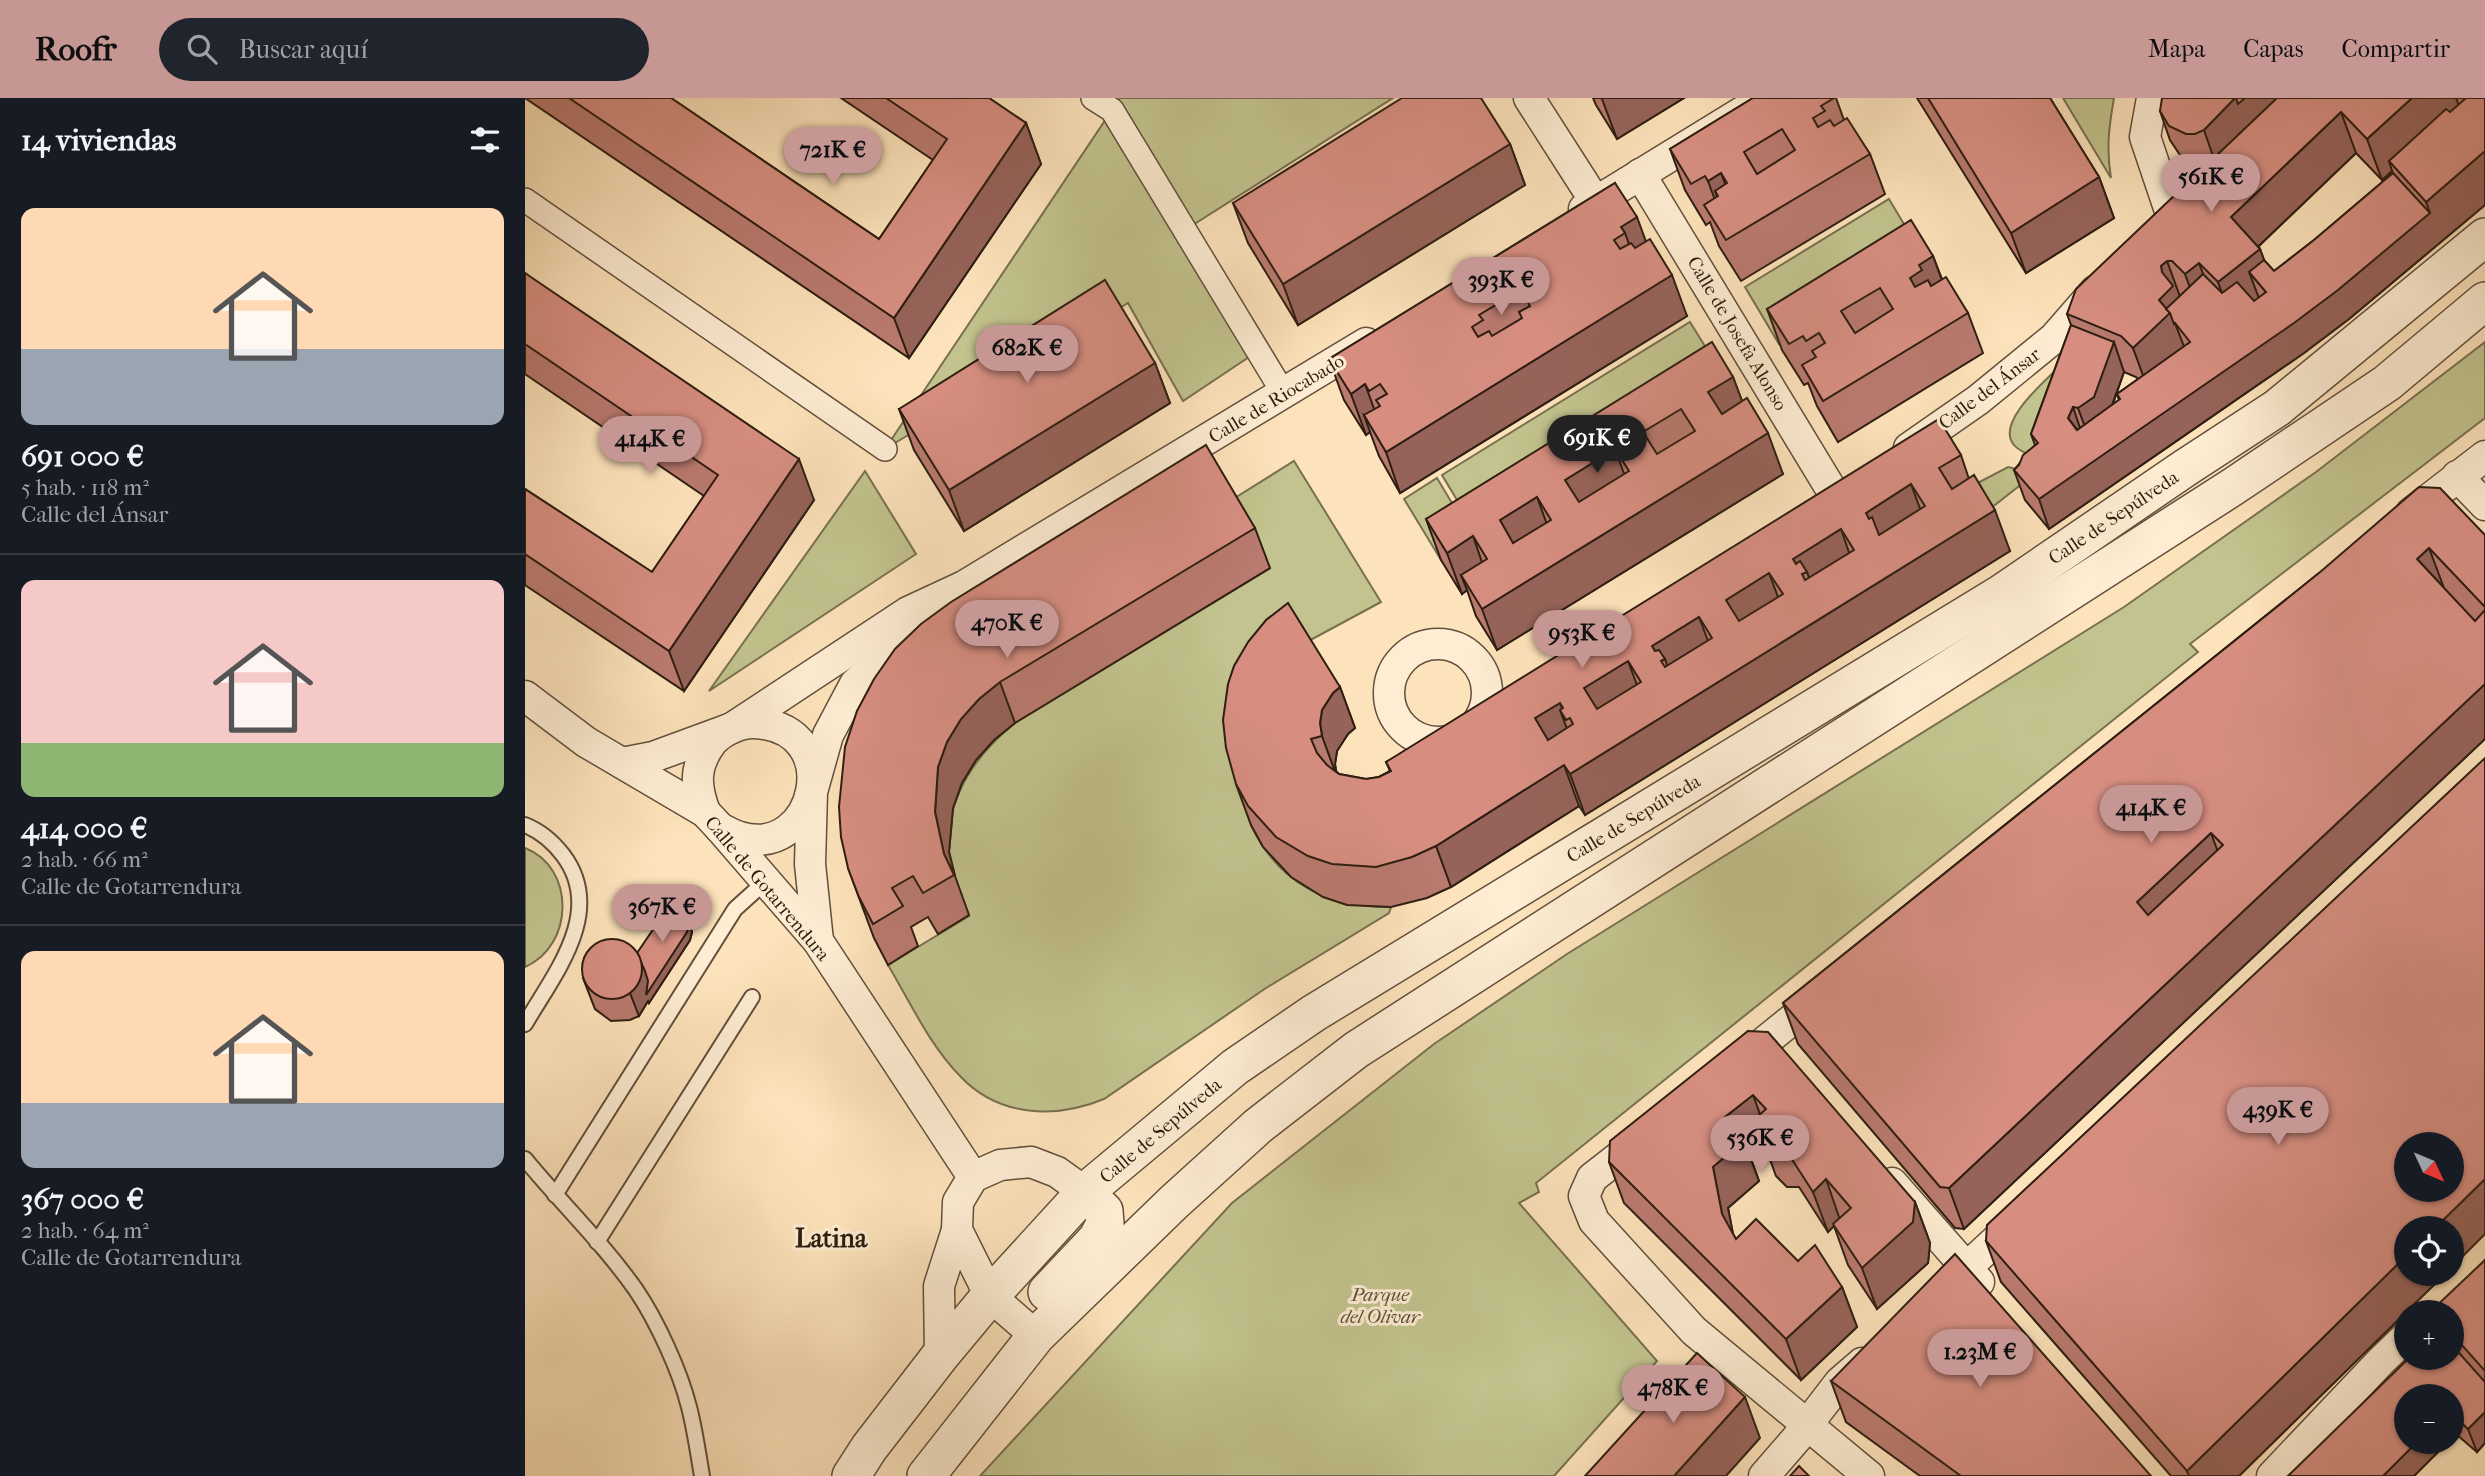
<!DOCTYPE html>
<html lang="es">
<head>
<meta charset="utf-8">
<style>
  body { margin:0; font-family:"IM FELL French Canon",serif; background:#20242c; color:#f1f3f6; height:100vh; display:flex; flex-direction:column; font-size:26px; white-space:nowrap }
  * { box-sizing:border-box; margin:0 }
  p { font-size:23px; color:#9ea1a6 }
  .icon { flex:none; width:38px; height:38px; fill:none; stroke:currentColor; stroke-width:2; stroke-linecap:round; stroke-linejoin:round }
  .map { position:relative; flex:1; overflow:hidden }
  .details { display:flex; flex-direction:column; background:#171b24; width:525px }
  .details>* { flex:none }
  .needle { width:46px; rotate:134deg }
  .controls { position:absolute; left:1869px; top:1034px; display:grid; gap:14px }
  .controls a { display:grid; place-items:center; width:70px; height:70px; border-radius:50%; background:#171b24; box-shadow:0 2px 5px #0004; font-size:35px }
  .price { position:absolute; translate:-50% -60px; padding:0 16px; border-radius:24px; background:#c59692; color:#111; font-size:23px; line-height:46px; filter:drop-shadow(0 2px 4px #0008) }
  .price::after { content:''; position:absolute; left:50%; top:42px; width:21px; height:16px; margin-left:-10px; background:inherit; clip-path:polygon(0 0,100% 0,50% 100%) }
  .price.selected { background:#222; color:#fff }
  ul { padding:0; list-style:none }
  li { display:grid; align-content:center; gap:14px; height:371px; padding:0 21px }
  li+li { border-top:2px solid #363941 }
  li span { display:grid; place-items:center; height:217px; border-radius:14px; color:#555 }
  li>.icon { margin-inline-start:auto }
  span .icon { width:126px; height:126px; fill:#fffc; stroke-width:1 }
  li b { font-size:30px }
  h2 { display:flex; justify-content:space-between; align-items:center; height:84px; padding:0 21px; font-size:30px }
  header { display:flex; align-items:center; gap:42px; box-sizing:border-box; height:98px; padding:0 35px; background:#c59692; color:#111 }
  header strong { font-size:33px }
  nav { display:flex; gap:38px; margin-inline-start:auto; font-size:24px }
  .search { width:490px; height:63px; background:#20242c; display:flex; align-items:center; gap:18px; box-sizing:border-box; padding:0 24px; border-radius:38px; color:#9ea1a6; font-size:26px }
  main { display:flex; flex:1; min-height:0 }
  .map>svg:first-child { display:block }
</style>
</head>
<body>
<header>
<strong>Roofr</strong>
<div class="search"><svg class="icon" aria-label="search" viewBox="0 0 24 24"><circle cx="10" cy="10" r="6"/><path d="M15 15l6 6"/></svg>Buscar aquí</div>
<nav><a>Mapa</a><a>Capas</a><a>Compartir</a></nav>
</header>
<main>
<section class="details">
<h2>14 viviendas<svg class="icon" aria-label="filters" viewBox="0 0 24 24"><path d="M4 7h16M4 17h16"/><circle cx="9" cy="7" r="2"/><circle cx="15" cy="17" r="2"/></svg></h2>
<ul>
<li><span style="background:linear-gradient(#ffd9b3 65%,#9aa5b1 0)"><svg class="icon" aria-label="home" viewBox="0 0 24 24"><path d="M3 11l9-7 9 7M6 9v11h12V9"/></svg></span><div><b>691 000 €</b><p>5 hab. · 118 m²</p><p>Calle del Ánsar</p></div></li>
<li><span style="background:linear-gradient(#f6c9c9 75%,#8fb573 0)"><svg class="icon" aria-label="home" viewBox="0 0 24 24"><path d="M3 11l9-7 9 7M6 9v11h12V9"/></svg></span><div><b>414 000 €</b><p>2 hab. · 66 m²</p><p>Calle de Gotarrendura</p></div></li>
<li><span style="background:linear-gradient(#ffd9b3 70%,#9aa5b1 0)"><svg class="icon" aria-label="home" viewBox="0 0 24 24"><path d="M3 11l9-7 9 7M6 9v11h12V9"/></svg></span><div><b>367 000 €</b><p>2 hab. · 64 m²</p><p>Calle de Gotarrendura</p></div></li>
</ul>
</section>
<div class="map">
<svg width="1960" height="1378" viewBox="0 0 1960 1378">
  <rect width="100%" height="100%" fill="#fde3bb"/>
  <filter id="stains"><feTurbulence type="fractalNoise" baseFrequency=".00286" numOctaves="4"/><feColorMatrix values="0 0 0 0 .2 0 0 0 0 .09 0 0 0 0 .02 0 0 0 .5 -.17"/></filter>
  <radialGradient id="worn" r=".72"><stop offset=".6" stop-color="#630" stop-opacity="0"/><stop offset="1" stop-color="#630" stop-opacity=".3"/></radialGradient>
  <g fill="#c2c38e" stroke="#787050" stroke-width="2">
    <polygon points="595,0 868,0 660,132 733,253 658,303 603,205 360,351"/>
    <path d="M1538,0h51c-5,28 -8,51 -3,80z"/>
    <polygon points="1364,101 1398,158 1254,246 1220,189"/>
    <polygon points="1165,224 1199,279 950,432 917,377"/>
    <polygon points="1960,244 1960,320 1665,546 1673,554 1011,1085 1014,1094 994,1105 1132,1263 1029,1378 455,1378 707,1105 909,946 1042,856 1599,509 1791,374"/>
    <path d="M1534,269l-26,90c-6,-3 -15,-7 -19,-12 -19,-22 30,-63 45,-78z"/>
    <path d="M769,363l87,141 -78,42 -52,181c27,58 77,83 140,82l-2,6 -123,75 -162,111c-48,20 -105,18 -143,-22 -31,-31 -51,-75 -73,-112l81,-49c-5,-14 -12,-27 -16,-41 -17,-62 16,-115 62,-152l254,-154 -39,-68z"/>
    <polygon points="1483,369 1495,372 1503,381 1461,414 1445,389"/>
    <polygon points="340,373 391,456 184,593"/>
    <polygon points="912,380 949,442 916,462 879,401"/>
    <path d="M0,750c51,20 49,98 0,119z"/>
  </g>
  <g fill="none" stroke-linecap="round" stroke-linejoin="round">
    <defs>
      <g id="service">
        <path d="M0,727c15,6 28,17 38,30 43,57 -9,119 -38,169"/>
        <path d="M0,1061c36,44 78,84 111,131 21,31 44,81 53,117 6,23 9,46 13,69"/>
        <polyline points="30,1097 210,811 241,783"/>
        <polyline points="72,1144 227,899"/>
      </g>
      <g id="pedestrian">
        <polyline points="568,0 587,12 759,296"/>
        <polyline points="0,102 360,351"/>
      </g>
      <g id="minor">
        <polyline points="1004,0 1070,103"/>
        <polyline points="1627,0 1620,39 1646,116"/>
        <polyline points="1115,76 1309,396"/>
        <polyline points="1059,111 1240,0"/>
        <polyline points="1384,350 1453,302 1529,240 1570,193"/>
        <polyline points="1932,378 1960,407"/>
        <polyline points="1886,415 1960,358"/>
        <circle cx="913" cy="595" r="49"/>
        <polyline points="0,598 61,644 180,714 195,730 293,843 448,1079"/>
        <polyline points="97,665 128,659 207,630 383,514 439,488 841,245"/>
        <path d="M180,714c-10,-27 -11,-46 7,-70 10,-11 28,-20 43,-19 93,5 62,137 -15,114 -7,-2 -14,-6 -20,-9"/>
        <polyline points="293,843 285,766 287,694 303,637 330,586 410,514"/>
        <polyline points="1217,962 1295,899"/>
        <polyline points="1117,1041 1067,1080 1059,1098 1069,1123 1169,1233 1344,1378"/>
        <polyline points="1367,1085 1454,1184"/>
        <polyline points="1413,1196 1492,1123"/>
        <polyline points="511,1238 465,1198 432,1132 433,1104 448,1079 475,1067 506,1064 532,1074 560,1094"/>
        <polyline points="415,1258 414,1188 432,1132"/>
        <polyline points="1239,1378 1272,1340 1315,1284 1337,1265"/>
        <polyline points="1747,1378 1856,1263 1881,1239"/>
      </g>
      <g id="tertiary">
        <polyline points="522,1194 572,1141 580,1126 579,1113 560,1094"/>
        <polyline points="326,1378 344,1350 415,1258 465,1198 560,1094 710,969 789,915 1477,495 1660,370 1752,310 1960,139"/>
        <polyline points="401,1378 511,1238 649,1104 733,1028 831,952 1709,388 1862,285 1960,203"/>
      </g>
    </defs>
    <use href="#service" stroke="#624f3c" stroke-width="18"/>
    <use href="#pedestrian" stroke="#624f3c" stroke-width="26"/>
    <use href="#minor" stroke="#624f3c" stroke-width="33"/>
    <use href="#tertiary" stroke="#624f3c" stroke-width="40"/>
    <use href="#service" stroke="#feedd3" stroke-width="14"/>
    <use href="#pedestrian" stroke="#feedd3" stroke-width="23"/>
    <use href="#minor" stroke="#feedd3" stroke-width="30"/>
    <use href="#tertiary" stroke="#feedd3" stroke-width="37"/>
  </g>
  <g fill="#b97a6f" stroke="#2e1e11" stroke-width="2" fill-rule="evenodd">
    <polygon points="0,0 146,0 354,141 408,62 316,0 464,0 501,25 516,66 384,260"/>
    <polygon points="1068,0 1159,0 1092,41 1071,7"/>
    <polygon points="1228,0 1311,0 1319,22 1345,56 1360,96 1216,183 1194,148 1185,124 1181,127 1160,92 1145,51"/>
    <polygon points="1392,0 1525,0 1574,79 1589,120 1501,175"/>
    <path d="M1752,0h208v107l-136,114 -45,34 -255,176 -24,-29 -11,-30 21,-25 -4,-11 40,-109 -4,-11 143,-152 -4,2h-9l-17,-9 -10,-15 -10,-29zM1831,55l26,27 10,-9 1,2 -79,67 -40,31 -10,-11 -4,-11 -2,-2zM1599,274l12,5 2,2 -21,15 2,6 -6,4z"/>
    <polygon points="985,46 1000,87 773,227 723,145 708,105"/>
    <polygon points="1090,85 1121,144 1162,218 875,395 854,358 845,334 841,337 819,302 804,261"/>
    <polygon points="1408,158 1417,181 1443,215 1458,255 1313,344 1292,308 1283,285 1279,287 1257,252 1242,211"/>
    <polygon points="0,175 289,402 159,593 0,487 0,391 127,474 179,398 0,276"/>
    <polygon points="630,265 645,305 439,433 389,352 374,311"/>
    <polygon points="1208,279 1217,303 1258,376 972,552 951,518 942,492 937,496 916,462 901,421"/>
    <polygon points="1436,357 1444,381 1485,453 1060,717 1054,708 926,789 902,800 866,809 822,807 798,799 766,779 738,749 726,727 711,686 815,589 830,630 823,636 812,653 810,666 811,673 814,676 841,681 854,679 865,673 861,664"/>
    <polygon points="730,430 745,470 490,625 469,642 451,662 437,685 428,710 424,754 430,778 444,817 413,836 403,819 386,829 393,848 363,867 349,840 323,770 320,649"/>
    <polygon points="1960,437 1960,641 1439,1131 1430,1130 1273,946 1258,905 1794,475"/>
    <polygon points="162,820 167,834 165,842 124,905 123,903 114,918 105,922 86,923 70,911 58,880 112,855"/>
    <polygon points="1223,933 1390,1104 1405,1145 1403,1165 1352,1211 1323,1167 1309,1128 1303,1134 1274,1089 1262,1089 1251,1078 1238,1042 1223,1053 1234,1083 1203,1110 1208,1136 1211,1141 1273,1163 1317,1189 1332,1229 1276,1282 1099,1105 1084,1064"/>
    <polygon points="1461,1143 1881,1176 1920,1176 1714,1378 1646,1378 1476,1184"/>
    <polygon points="1960,1162 1960,1345 1952,1354 1931,1336 1927,1340 1927,1298 1881,1344 1923,1344 1889,1378 1763,1378 1927,1260 1927,1214"/>
    <polygon points="1306,1283 1626,1378 1395,1378 1321,1324"/>
  </g>
  <g fill="#96635a" stroke="#2e1e11" stroke-width="2">
    <polygon points="1078,0 1159,0 1092,41 1077,1"/>
    <polygon points="1710,0 1752,0 1689,61 1679,32"/>
    <polygon points="1887,0 1931,0 1935,11 1864,63 1867,73 1857,82 1842,41"/>
    <polygon points="1816,14 1831,55 1721,160 1706,119"/>
    <polygon points="501,25 516,66 384,260 369,220"/>
    <polygon points="985,46 1000,87 773,227 758,186"/>
    <polygon points="1960,53 1960,107 1824,221 1779,255 1524,431 1514,401 1905,115 1901,104"/>
    <polygon points="1196,75 1211,116 1193,98 1190,93 1200,122 1198,124 1183,83"/>
    <polygon points="1574,79 1589,120 1501,175 1486,135"/>
    <polygon points="1112,119 1127,160 1112,169 1100,135 1096,129"/>
    <polygon points="1735,151 1750,192 1741,194 1724,174 1735,203 1708,225 1693,184"/>
    <polygon points="1408,158 1423,199 1400,221 1385,180 1394,167"/>
    <polygon points="1642,163 1657,204 1650,225 1661,254 1623,291 1608,250 1634,202 1637,174 1636,168"/>
    <polygon points="1674,165 1689,205 1675,217 1660,176"/>
    <polygon points="1147,177 1162,218 875,395 861,354"/>
    <polygon points="1589,244 1599,274 1579,329 1564,340 1553,310"/>
    <polygon points="630,265 645,305 439,433 424,392"/>
    <polygon points="1208,279 1223,319 1198,335 1183,294"/>
    <polygon points="840,286 855,327 839,317 845,334 841,337 826,296"/>
    <polygon points="1548,309 1558,339 1543,320"/>
    <polygon points="1243,335 1258,376 972,552 957,511"/>
    <polygon points="1090,351 1105,392 1055,423 1040,382"/>
    <polygon points="274,361 289,402 159,593 144,553"/>
    <polygon points="1386,386 1401,427 1356,456 1341,415"/>
    <polygon points="1012,399 1027,440 989,463 975,422"/>
    <polygon points="1470,412 1485,453 1060,717 1045,676"/>
    <polygon points="1316,431 1330,472 1290,497 1282,474 1277,476 1268,461"/>
    <polygon points="948,438 962,479 936,477 942,492 937,496 922,455"/>
    <polygon points="1904,450 1919,490 1892,461"/>
    <polygon points="1244,475 1259,515 1216,542 1201,502"/>
    <polygon points="1174,519 1189,559 1148,585 1140,561 1136,563 1127,548"/>
    <polygon points="1103,563 1118,603 1074,631 1059,590"/>
    <polygon points="475,584 490,625 469,642 451,662 437,685 428,710 424,754 430,778 419,756 410,714 413,669 422,644 436,621 454,601"/>
    <polygon points="1960,586 1960,641 1439,1131 1424,1090"/>
    <polygon points="815,589 830,630 823,636 812,653 810,666 812,679 797,638 795,625 797,612 808,595"/>
    <polygon points="1035,605 1041,622 1035,612 1048,647 1025,661 1010,620"/>
    <polygon points="1039,667 1054,708 926,789 911,748"/>
    <polygon points="1686,735 1701,776 1627,845 1612,804"/>
    <polygon points="164,826 167,834 165,842 124,905 123,903 114,918 105,895 114,858"/>
    <polygon points="1228,997 1240,1030 1231,1020 1238,1039 1236,1037 1238,1042 1223,1053 1234,1083 1203,1110 1212,1157 1197,1116 1188,1069 1200,1019"/>
    <polygon points="1301,1081 1315,1122 1303,1134 1288,1094"/>
    <polygon points="1960,1081 1960,1136 1927,1169 1927,1130 1910,1130"/>
    <polygon points="1390,1104 1405,1145 1403,1165 1352,1211 1337,1170"/>
    <polygon points="1881,1158 1881,1176 1920,1176 1714,1378 1664,1378 1662,1373"/>
    <polygon points="1317,1189 1332,1229 1276,1282 1261,1241"/>
    <polygon points="1220,1299 1235,1340 1201,1378 1149,1378"/>
    <polygon points="1960,1314 1960,1345 1952,1354 1943,1331"/>
    <polygon points="1927,1323 1931,1336 1927,1340"/>
    <polygon points="1892,1344 1923,1344 1889,1378 1858,1378"/>
  </g>
  <g fill="#d78e81" stroke="#2e1e11" stroke-width="2" fill-rule="evenodd">
    <polygon points="44,0 146,0 354,141 422,41 361,0 464,0 501,25 369,220"/>
    <polygon points="877,0 956,0 985,46 758,186 708,105"/>
    <path d="M1228,0h81l-13,8 4,5 -12,7 5,9 12,-7 4,6 13,-8 23,36 -144,86 -22,-35 14,-9 -3,-5 12,-8 -6,-10 -13,8 -3,-5 -14,8 -21,-35zM1257,31l13,21 -38,24 -13,-22z"/>
    <polygon points="1403,0 1525,0 1574,79 1486,135"/>
    <polygon points="1637,0 1710,0 1679,32 1670,36 1661,36 1644,28 1635,13"/>
    <polygon points="1711,0 1720,0 1713,6"/>
    <polygon points="1752,0 1887,0 1842,41 1816,14 1706,119 1735,151 1693,184 1674,165 1660,176 1647,163 1642,163 1636,168 1637,174 1648,188 1634,202 1645,215 1608,250 1596,238 1542,216 1551,191"/>
    <polygon points="1941,0 1960,0 1960,53 1901,104 1864,63 1921,11 1925,14"/>
    <polygon points="1868,75 1905,115 1813,192 1769,225 1514,401 1489,372 1494,367 1498,357 1513,345 1506,336 1546,227 1589,244 1569,299 1553,310 1548,309 1543,320 1552,332 1595,301 1592,296 1665,244 1650,225 1649,226 1645,215 1641,211 1678,176 1697,195 1712,184 1729,203 1741,194 1724,174 1739,162 1749,173 1789,142"/>
    <path d="M1090,85l22,34 -16,10 4,6 -11,7 6,9 11,-6 4,5 15,-9 22,36 -286,177 -22,-37 16,-9 -4,-6 11,-6 -7,-10 -11,7 -4,-7 -14,10 -22,-35zM999,197l6,11 -11,6 3,6 -30,18 -3,-5 -11,6 -6,-10 11,-7 -4,-5 30,-18 3,5z"/>
    <path d="M1386,122l22,36 -14,9 3,5 -12,8 5,9 13,-7 3,6 15,-9 22,36 -145,88 -21,-36 14,-8 -4,-6 13,-8 -6,-10 -13,8 -3,-5 -14,8 -22,-35zM1355,190l13,21 -38,24 -14,-22z"/>
    <polygon points="0,175 274,361 144,553 0,456 0,391 127,474 193,377 0,246"/>
    <polygon points="580,182 630,265 424,392 374,311"/>
    <path d="M1187,244l21,35 -25,15 14,22 25,-16 21,35 -286,176 -21,-34 26,-16 -14,-23 -26,17 -21,-34zM1156,311l14,22 -38,23 -14,-22zM1090,351l14,22 -50,31 -14,-22zM1012,399l14,23 -38,23 -13,-23z"/>
    <path d="M1414,321l22,36 -22,13 13,21 22,-14 21,35 -425,264 -6,-9 -128,81 -24,11 -36,10 -44,-3 -24,-8 -32,-19 -28,-31 -12,-22 -10,-36 -3,-28 5,-36 6,-18 14,-24 18,-22 22,-17 52,84 -7,6 -11,17 -2,13 2,13 -11,3 6,14 10,12 12,9 27,5 13,-2 12,-6 -5,-9zM1386,386l14,22 -46,29 -7,-18 -3,2 -3,-6zM1316,431l13,21 -49,30 -3,-6 5,-2 -7,-11 -4,3 -3,-5zM1244,475l14,21 -44,27 -13,-21zM1174,519l13,21 -47,29 -4,-6 4,-2 -6,-9 -4,1 -3,-5zM1103,563l13,21 -44,27 -13,-21zM1035,605l3,5 -3,2 6,10 4,-2 3,6 -25,16 -13,-22z"/>
    <polygon points="681,347 730,430 475,584 454,601 436,621 422,644 413,669 410,714 419,756 429,777 398,795 388,778 367,790 378,808 348,826 334,799 323,770 316,739 314,709 320,649 332,613 349,581 370,551 396,526 426,504"/>
    <path d="M1894,389l21,1 45,47v72l-56,-59 -12,11 58,62 10,-11v74l-536,504 -9,-1 -157,-184 536,-430zM1686,735l12,12 -75,70 -11,-13z"/>
    <path d="M1960,660v421l-50,49h-29v28l-219,215 -201,-230 1,-16zM1881,1046h46v46h-46z"/>
    <polygon points="152,812 162,820 164,826 162,834 121,897 123,883 120,873 112,855 140,814"/>
    <circle cx="87" cy="871" r="30"/>
    <polygon points="1223,933 1243,934 1390,1104 1388,1124 1337,1170 1308,1126 1326,1110 1301,1081 1288,1094 1259,1049 1247,1048 1236,1037 1242,1032 1231,1020 1241,1011 1228,997 1200,1019 1219,1043 1188,1069 1197,1116 1211,1141 1231,1121 1273,1163 1290,1147 1317,1189 1261,1241 1084,1064 1085,1043"/>
    <polygon points="1430,1156 1626,1378 1436,1378 1306,1283"/>
    <polygon points="1960,1162 1960,1273 1927,1236 1927,1214 1907,1214 1906,1213"/>
    <polygon points="1927,1247 1960,1284 1960,1314 1943,1331 1927,1316 1927,1298 1881,1298 1881,1344 1892,1344 1858,1378 1763,1378 1884,1260 1927,1260"/>
    <polygon points="1172,1255 1220,1299 1149,1378 1060,1378"/>
    <polygon points="1274,1368 1284,1378 1265,1378"/>
  </g>
  <g text-anchor="middle" stroke-width="6" stroke-linejoin="round" paint-order="stroke">
    <g font-size="19" fill="#2e1e11" stroke="#feedd3">
      <text transform="translate(1213 235) rotate(59)" y="7">Calle de Josefa Alonso</text>
      <text transform="translate(1464 290) rotate(-37)" y="7">Calle del Ánsar</text>
      <text transform="translate(751 300) rotate(-31)" y="7">Calle de Riocabado</text>
      <text transform="translate(1588 419) rotate(-34)" y="7">Calle de Sepúlveda</text>
      <text transform="translate(1108 720) rotate(-31)" y="7">Calle de Sepúlveda</text>
      <text transform="translate(243 790) rotate(50)" y="7">Calle de Gotarrendura</text>
      <text transform="translate(635 1032) rotate(-40)" y="7">Calle de Sepúlveda</text>
    </g>
    <g font-size="19" font-style="italic" fill="#5a5036" stroke="#feedd3">
      <text x="855" y="1203">Parque<tspan x="855" dy="22">del Olivar</tspan></text>
    </g>
    <g font-size="26" font-weight="bold" fill="#2e1e11" stroke="#feedd3">
      <text x="306" y="1149">Latina</text>
    </g>
  </g>
  <rect width="100%" height="100%" filter="url(#stains)"/>
  <rect width="100%" height="100%" fill="url(#worn)"/>
</svg>
<div class="controls">
<a><svg class="needle" viewBox="-14 -14 28 28"><path d="M0-13l5 13h-10z" fill="#e53935"/><path d="M0 13l5-13h-10z" fill="#9ea1a6"/></svg></a>
<a><svg class="icon" aria-label="locate" viewBox="0 0 24 24"><circle cx="12" cy="12" r="6"/><path d="M12 2v4M12 18v4M2 12h4M18 12h4"/></svg></a>
<a>+</a>
<a>−</a>
</div>
<b class="price" style="left:308px;top:89px">721K €</b>
<b class="price" style="left:1686px;top:116px">561K €</b>
<b class="price" style="left:976px;top:219px">393K €</b>
<b class="price" style="left:502px;top:287px">682K €</b>
<b class="price selected" style="left:1072px;top:377px">691K €</b>
<b class="price" style="left:125px;top:378px">414K €</b>
<b class="price" style="left:482px;top:562px">470K €</b>
<b class="price" style="left:1057px;top:572px">953K €</b>
<b class="price" style="left:1626px;top:747px">414K €</b>
<b class="price" style="left:137px;top:846px">367K €</b>
<b class="price" style="left:1753px;top:1049px">439K €</b>
<b class="price" style="left:1235px;top:1077px">536K €</b>
<b class="price" style="left:1455px;top:1291px">1.23M €</b>
<b class="price" style="left:1148px;top:1327px">478K €</b>
</div>
</main>
</body>
</html>
